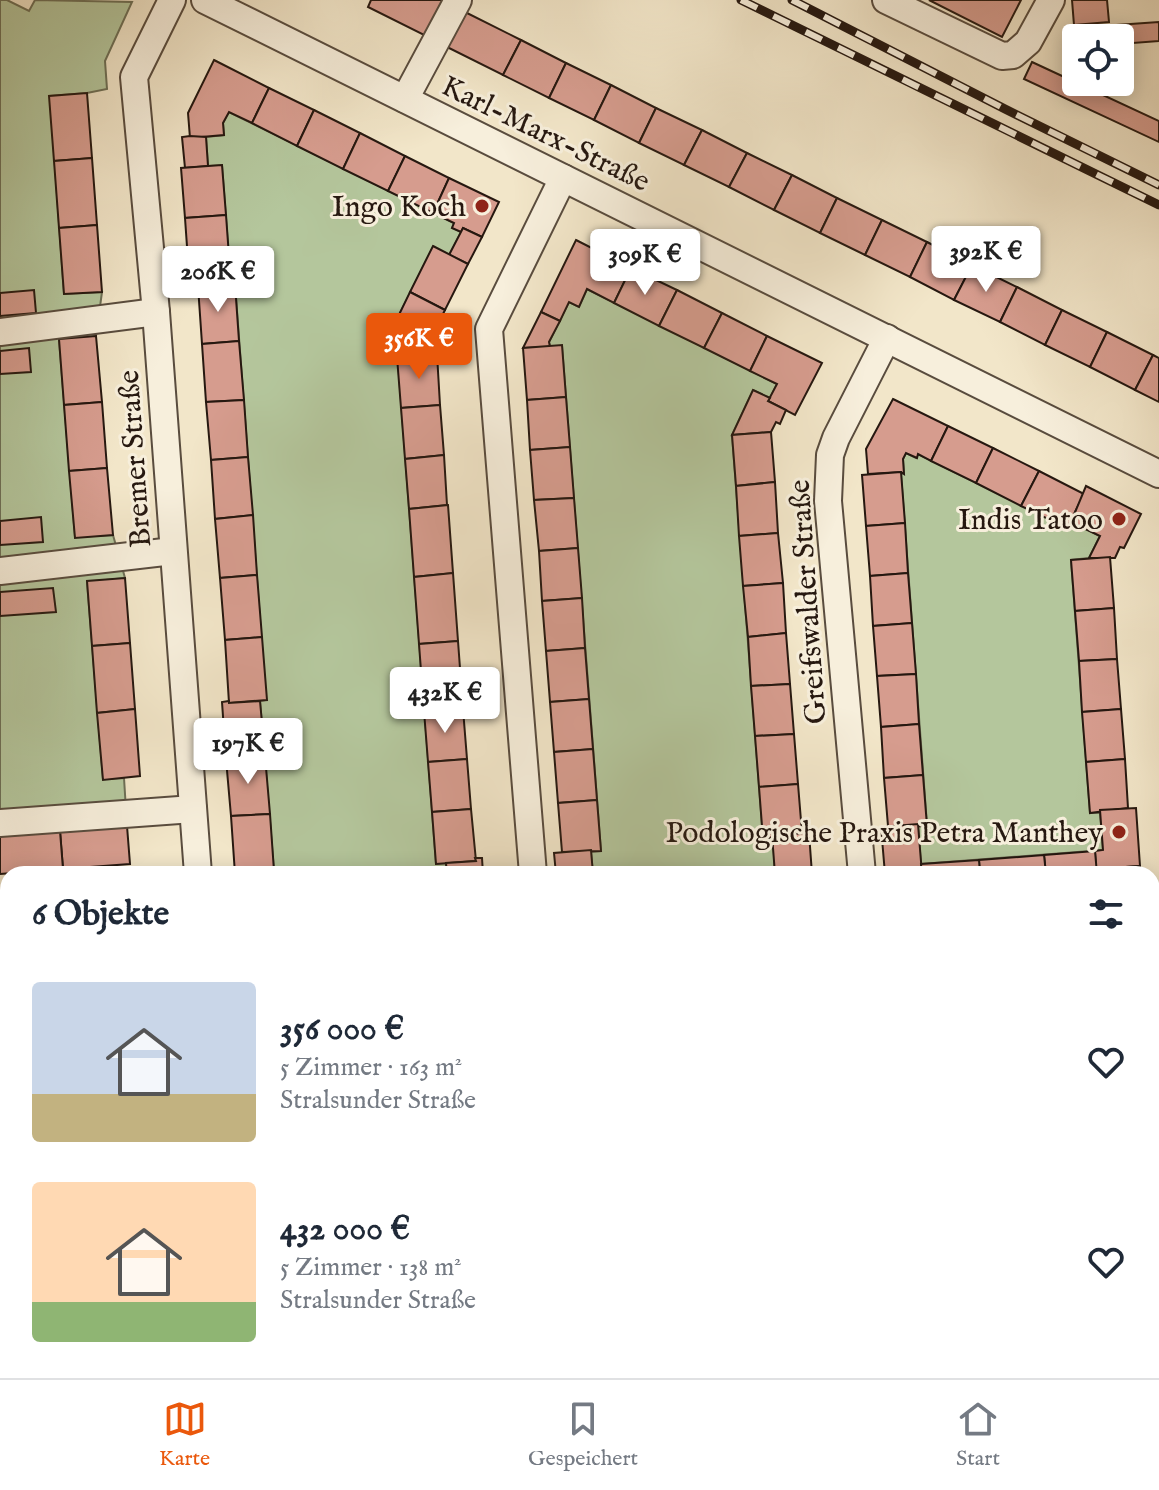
<!DOCTYPE html>
<html lang="de">
<head>
<meta charset="utf-8">
<style>
  body { margin:0; font-family:"IM FELL English",serif; background:#f2f2f3; color:#1f2937; height:100vh; display:flex; flex-direction:column; font-size:30px; white-space:nowrap }
  * { box-sizing:border-box; margin:0 }
  p { font-size:26px; color:#747a83 }
  .icon { flex:none; width:44px; height:44px; fill:none; stroke:currentColor; stroke-width:2; stroke-linecap:round; stroke-linejoin:round }
  .map { position:relative; flex:1; overflow:hidden }
  .details { position:absolute; left:0px; top:866px; width:1160px; height:512px; display:flex; flex-direction:column; background:#fff; border-radius:24px 24px 0 0; box-shadow:0 4px 20px #0003 }
  .details>* { flex:none }
  .controls { position:absolute; left:1062px; top:24px; display:grid; gap:16px }
  .controls a { display:grid; place-items:center; width:72px; height:72px; border-radius:8px; background:#fff; box-shadow:0 4px 20px #0003; font-size:40px }
  .price { position:absolute; translate:-50% -68px; padding:0 18px; border-radius:8px; background:#fff; color:#222; font-size:26px; line-height:52px; filter:drop-shadow(0 2px 4px #0008) }
  .price::after { content:''; position:absolute; left:50%; top:48px; width:24px; height:18px; margin-left:-12px; background:inherit; clip-path:polygon(0 0,100% 0,50% 100%) }
  .price.active { background:#ea580c; color:#fff }
  ul { padding:0; list-style:none }
  li { display:flex; align-items:center; gap:24px; height:200px; padding:0 32px }
  li span { display:grid; place-items:center; flex:none; width:224px; height:160px; border-radius:8px; color:#555 }
  li>.icon { margin-inline-start:auto }
  span .icon { width:96px; height:96px; fill:#fffc; stroke-width:1 }
  li b { font-size:34px }
  h2 { display:flex; justify-content:space-between; align-items:center; height:96px; padding:0 32px; font-size:34px }
  .menu { display:flex; justify-content:space-around; align-items:center; height:112px; border-top:2px solid #e0e1e3; background:#fff; font-size:22px; color:#747a83 }
  .menu a { display:grid; justify-items:center; gap:4px }
  .menu .active { color:#ea580c }
  .map>svg:first-child { display:block }
</style>
</head>
<body>
<div class="map">
<svg width="1159" height="1378" viewBox="0 0 1159 1378">
  <rect width="100%" height="100%" fill="#f2e6c9"/>
  <filter id="stains"><feTurbulence type="fractalNoise" baseFrequency=".0025" numOctaves="4"/><feColorMatrix values="0 0 0 0 .2 0 0 0 0 .09 0 0 0 0 .02 0 0 0 .5 -.17"/></filter>
  <radialGradient id="worn" r=".72"><stop offset=".6" stop-color="#630" stop-opacity="0"/><stop offset="1" stop-color="#630" stop-opacity=".3"/></radialGradient>
  <g fill="#b4c69c" stroke="#6d6f56" stroke-width="2">
    <polygon points="0,0 7,0 29,11 35,0 132,2 105,61 107,89 87,93 50,96 64,294 102,292 96,336 59,340 75,537 113,535 125,578 87,582 103,779 124,778 127,826 0,835"/>
    <polygon points="229,112 454,223 452,228 461,232 449,255 433,247 395,323 436,864 446,863 447,874 270,874 270,871 274,870 260,701 266,700 235,284 231,284 222,165 208,166 206,137 224,135 223,123"/>
    <polygon points="587,289 777,384 770,398 753,390 732,435 763,838 773,837 775,874 593,874 591,852 601,851 566,397 562,346 550,346 549,342 569,302 579,307"/>
    <polygon points="906,453 916,458 918,454 1067,528 1071,522 1100,536 1089,558 1071,560 1090,813 1100,813 1103,850 921,864 918,827 927,825 901,474 904,473 903,459"/>
    <polygon points="310,1370 478,1370 479,1378 310,1378"/>
    <polygon points="642,1370 807,1370 807,1378 643,1378"/>
    <polygon points="967,1370 1136,1370 1136,1378 972,1378 972,1376 967,1376"/>
  </g>
  <g fill="#d69c8e" stroke="#261810" stroke-width="2">
    <polygon points="371,0 441,0 447,3 430,38 368,7"/>
    <polygon points="929,0 1021,0 1002,37"/>
    <polygon points="1072,0 1107,0 1109,22 1074,25"/>
    <polygon points="461,10 521,40 503,75 443,45"/>
    <polygon points="1159,22 1159,41 1120,44 1120,38 1076,38 1075,48 1074,28"/>
    <polygon points="521,40 566,63 549,98 503,75"/>
    <polygon points="214,60 269,88 252,123 229,112 223,123 224,135 190,138 188,113"/>
    <polygon points="1032,62 1159,121 1159,142 1024,79"/>
    <polygon points="566,63 611,85 594,120 549,98"/>
    <polygon points="611,85 656,108 639,143 594,120"/>
    <polygon points="269,88 314,110 297,146 252,123"/>
    <polygon points="87,93 92,158 54,161 49,96"/>
    <polygon points="656,108 702,130 684,165 639,143"/>
    <polygon points="314,110 360,133 343,169 297,146"/>
    <polygon points="702,130 747,153 729,187 684,165"/>
    <polygon points="360,133 405,156 388,191 343,169"/>
    <polygon points="190,136 206,137 208,166 185,168 182,137"/>
    <polygon points="747,153 792,175 774,210 729,187"/>
    <polygon points="405,156 449,178 433,213 388,191"/>
    <polygon points="92,158 97,225 59,228 54,161"/>
    <polygon points="222,165 226,215 185,218 181,168"/>
    <polygon points="792,175 837,198 820,233 774,210"/>
    <polygon points="449,178 499,202 482,237 463,228 461,232 452,228 454,223 433,213"/>
    <polygon points="837,198 882,220 865,255 820,233"/>
    <polygon points="226,215 231,284 190,289 185,218"/>
    <polygon points="882,220 927,242 910,277 865,255"/>
    <polygon points="97,225 102,292 64,294 59,228"/>
    <polygon points="463,228 482,237 468,264 449,255"/>
    <polygon points="576,240 631,268 614,303 587,289 579,307 569,302 560,321 541,312"/>
    <polygon points="927,242 972,265 954,300 910,277"/>
    <polygon points="433,246 468,264 445,310 410,292"/>
    <polygon points="972,265 1017,287 1000,322 954,300"/>
    <polygon points="631,268 677,290 659,326 614,303"/>
    <polygon points="235,284 239,341 202,344 198,286"/>
    <polygon points="1017,287 1062,310 1045,345 1000,322"/>
    <polygon points="34,290 36,313 0,316 0,293"/>
    <polygon points="677,290 722,313 704,348 659,326"/>
    <polygon points="410,292 445,310 436,328 437,354 397,357 395,323"/>
    <polygon points="1062,310 1107,332 1090,367 1045,345"/>
    <polygon points="541,312 560,321 549,342 550,347 523,348"/>
    <polygon points="722,313 767,336 750,371 704,348"/>
    <polygon points="1107,332 1153,355 1135,390 1090,367"/>
    <polygon points="96,336 102,402 64,405 59,339"/>
    <polygon points="767,336 822,363 795,415 768,401 777,384 750,371"/>
    <polygon points="239,341 244,400 206,402 202,344"/>
    <polygon points="562,345 566,397 527,400 523,348"/>
    <polygon points="29,348 31,372 0,374 0,351"/>
    <polygon points="437,354 440,405 401,408 397,357"/>
    <polygon points="1153,355 1159,358 1159,402 1135,390"/>
    <polygon points="753,390 770,398 768,401 786,410 780,424 776,422 771,432 732,435"/>
    <polygon points="566,397 570,447 530,450 527,400"/>
    <polygon points="893,399 948,426 931,461 918,454 917,458 906,453 903,459 904,474 901,472 868,474 866,449"/>
    <polygon points="244,400 248,457 211,460 206,402"/>
    <polygon points="102,402 107,468 69,471 64,405"/>
    <polygon points="440,405 444,455 405,459 401,408"/>
    <polygon points="948,426 993,448 976,483 931,461"/>
    <polygon points="771,432 775,482 736,486 732,435"/>
    <polygon points="570,447 574,498 534,500 530,450"/>
    <polygon points="993,448 1039,471 1021,506 976,483"/>
    <polygon points="444,455 447,505 409,509 405,459"/>
    <polygon points="248,457 253,515 215,519 211,460"/>
    <polygon points="107,468 113,535 75,538 69,471"/>
    <polygon points="1039,471 1084,494 1067,528 1021,506"/>
    <polygon points="901,472 905,523 866,526 862,475"/>
    <polygon points="775,482 778,533 739,536 736,486"/>
    <polygon points="1086,486 1141,514 1124,548 1120,547 1115,558 1089,558 1100,536 1071,522"/>
    <polygon points="574,498 578,548 539,551 534,500"/>
    <polygon points="448,505 453,573 414,577 409,509"/>
    <polygon points="253,515 257,575 220,578 215,519"/>
    <polygon points="41,517 43,542 0,545 0,521"/>
    <polygon points="905,523 908,573 870,576 866,526"/>
    <polygon points="778,533 783,583 743,586 739,536"/>
    <polygon points="578,548 582,598 542,601 539,551"/>
    <polygon points="1110,557 1114,608 1075,611 1071,560"/>
    <polygon points="453,573 458,641 419,644 414,577"/>
    <polygon points="908,573 912,623 873,626 870,576"/>
    <polygon points="257,575 262,637 225,640 220,578"/>
    <polygon points="125,578 130,643 92,646 87,581"/>
    <polygon points="783,583 786,633 748,637 743,586"/>
    <polygon points="53,588 56,612 0,616 0,592"/>
    <polygon points="582,598 585,648 546,651 542,601"/>
    <polygon points="1114,608 1117,659 1079,661 1075,611"/>
    <polygon points="912,623 916,674 877,676 873,626"/>
    <polygon points="786,633 790,684 751,686 748,637"/>
    <polygon points="262,637 267,700 229,703 225,640"/>
    <polygon points="458,641 463,709 424,711 419,644"/>
    <polygon points="130,643 135,709 97,713 92,646"/>
    <polygon points="585,648 589,699 550,702 546,651"/>
    <polygon points="1117,659 1121,709 1082,712 1079,661"/>
    <polygon points="916,674 919,724 881,727 877,676"/>
    <polygon points="790,684 794,734 755,736 751,686"/>
    <polygon points="589,699 593,749 554,752 550,702"/>
    <polygon points="229,701 229,703 260,701 265,756 226,759 222,702"/>
    <polygon points="135,709 140,776 103,780 97,713"/>
    <polygon points="463,709 467,759 428,762 424,711"/>
    <polygon points="1121,709 1125,759 1086,762 1082,712"/>
    <polygon points="919,724 923,775 884,778 881,727"/>
    <polygon points="794,734 798,784 759,787 755,736"/>
    <polygon points="593,749 597,800 558,803 554,752"/>
    <polygon points="265,756 270,814 231,816 226,759"/>
    <polygon points="467,759 471,809 432,812 428,762"/>
    <polygon points="1125,759 1128,808 1090,813 1086,762"/>
    <polygon points="923,775 927,826 888,826 884,778"/>
    <polygon points="798,784 802,833 772,835 773,837 763,839 759,787"/>
    <polygon points="597,800 601,851 562,852 558,803"/>
    <polygon points="1136,808 1140,866 1096,869 1095,851 1103,850 1100,810"/>
    <polygon points="471,809 476,861 436,864 432,812"/>
    <polygon points="270,814 274,871 235,874 231,816"/>
    <polygon points="918,824 922,874 885,874 881,827"/>
    <polygon points="127,826 130,864 63,869 60,831"/>
    <polygon points="60,831 63,869 0,874 0,835"/>
    <polygon points="809,833 812,874 775,874 772,835"/>
    <polygon points="591,850 593,874 556,874 554,853"/>
    <polygon points="1095,851 1097,874 1046,874 1044,855"/>
    <polygon points="1044,855 1046,874 980,874 979,860"/>
    <polygon points="475,858 482,858 483,874 447,874 446,863 476,861"/>
    <polygon points="979,860 980,874 922,874 921,864"/>
    <polygon points="1140,866 1141,874 1097,874 1097,869"/>
    <polygon points="1154,1034 1159,1108 1152,1108 1152,1035"/>
    <rect x="1152" y="1108" width="7" height="73"/>
    <rect x="0" y="1246" width="8" height="113"/>
    <polygon points="1159,1286 1159,1348 1152,1349 1152,1287"/>
    <polygon points="1159,1348 1159,1378 1136,1378 1136,1370 1152,1370 1152,1349"/>
    <polygon points="273,1370 310,1370 310,1378 274,1378"/>
    <polygon points="478,1370 517,1370 517,1375 515,1378 479,1378"/>
    <polygon points="602,1370 642,1370 643,1378 602,1378"/>
    <polygon points="807,1370 843,1370 844,1377 807,1378"/>
    <polygon points="930,1370 967,1370 967,1376 972,1375 972,1378 931,1378"/>
  </g>
  <g fill="none" stroke-linecap="round" stroke-linejoin="round">
    <defs>
      <g id="minor">
        <polyline points="172,0 134,77 156,312 198,874"/>
        <polyline points="205,0 1159,474"/>
        <polyline points="886,0 1002,56 1013,55 1028,42 1051,0"/>
        <polyline points="405,99 458,0"/>
        <polyline points="0,332 156,312"/>
        <polyline points="0,571 173,551"/>
        <polyline points="0,823 193,809"/>
        <polyline points="533,874 489,329 563,178"/>
        <polyline points="862,874 828,501 830,455 836,438 887,338"/>
        <polyline points="1152,908 1159,908"/>
        <polyline points="0,917 3,950"/>
        <polyline points="0,1208 4,1208"/>
        <polyline points="1152,1234 1159,1233"/>
        <polyline points="558,1370 559,1378"/>
        <polyline points="885,1370 885,1378"/>
        <polyline points="213,1378 235,1376"/>
      </g>
    </defs>
    <use href="#minor" stroke="#594c3e" stroke-width="30"/>
    <use href="#minor" stroke="#f7efdc" stroke-width="26"/>
    <defs>
      <g id="rail">
        <polyline points="741,0 1159,205"/>
        <polyline points="792,0 1005,109 1159,185"/>
      </g>
    </defs>
    <use href="#rail" stroke="#261810" stroke-width="9"/>
    <use href="#rail" stroke="#f7efdc" stroke-width="6" stroke-dasharray="18" stroke-linecap="butt"/>
  </g>
  <g fill="#8f2418" stroke="#f7efdc" stroke-width="3">
    <circle cx="482" cy="206" r="8"/>
    <circle cx="1119" cy="519" r="8"/>
    <circle cx="1119" cy="832" r="8"/>
  </g>
  <g text-anchor="middle" stroke-width="6" stroke-linejoin="round" paint-order="stroke">
    <g font-size="30" fill="#261810" stroke="#f7efdc">
      <text transform="translate(546 133) rotate(26)" y="10">Karl-Marx-Straße</text>
      <text transform="translate(134 459) rotate(-94)" y="10">Bremer Straße</text>
      <text transform="translate(807 602) rotate(-94)" y="10">Greifswalder Straße</text>
    </g>
    <g font-size="30" fill="#261810" stroke="#f7efdc" text-anchor="end">
      <text x="466" y="216">Ingo Koch</text>
      <text x="1103" y="529">Indis Tatoo</text>
      <text x="1103" y="842">Podologische Praxis Petra Manthey</text>
    </g>
  </g>
  <rect width="100%" height="100%" filter="url(#stains)"/>
  <rect width="100%" height="100%" fill="url(#worn)"/>
</svg>
<div class="controls">
<a><svg class="icon" aria-label="locate" viewBox="0 0 24 24"><circle cx="12" cy="12" r="6"/><path d="M12 2v4M12 18v4M2 12h4M18 12h4"/></svg></a>
</div>
<b class="price" style="left:986px;top:294px">392K €</b>
<b class="price" style="left:645px;top:297px">309K €</b>
<b class="price" style="left:218px;top:314px">206K €</b>
<b class="price active" style="left:419px;top:381px">356K €</b>
<b class="price" style="left:445px;top:735px">432K €</b>
<b class="price" style="left:248px;top:786px">197K €</b>
<section class="details">
<h2>6 Objekte<svg class="icon" aria-label="filters" viewBox="0 0 24 24"><path d="M4 7h16M4 17h16"/><circle cx="9" cy="7" r="2"/><circle cx="15" cy="17" r="2"/></svg></h2>
<ul>
<li><span style="background:linear-gradient(#c9d6e8 70%,#c2b280 0)"><svg class="icon" aria-label="home" viewBox="0 0 24 24"><path d="M3 11l9-7 9 7M6 9v11h12V9"/></svg></span><div><b>356 000 €</b><p>5 Zimmer · 163 m²</p><p>Stralsunder Straße</p></div><svg class="icon" aria-label="heart" viewBox="0 0 24 24"><path d="M12 20l-8-8c-3-5 5-10 8-4 3-6 11-1 8 4z"/></svg></li>
<li><span style="background:linear-gradient(#ffd9b3 75%,#8fb573 0)"><svg class="icon" aria-label="home" viewBox="0 0 24 24"><path d="M3 11l9-7 9 7M6 9v11h12V9"/></svg></span><div><b>432 000 €</b><p>5 Zimmer · 138 m²</p><p>Stralsunder Straße</p></div><svg class="icon" aria-label="heart" viewBox="0 0 24 24"><path d="M12 20l-8-8c-3-5 5-10 8-4 3-6 11-1 8 4z"/></svg></li>
</ul>
</section>
</div>
<nav class="menu">
<a class="active"><svg class="icon" aria-label="map" viewBox="0 0 24 24"><path d="M3 6l6-2 6 2 6-2v14l-6 2-6-2-6 2zM9 4v14M15 6v14"/></svg>Karte</a>
<a><svg class="icon" aria-label="saved" viewBox="0 0 24 24"><path d="M7 4h10v16l-5-4-5 4z"/></svg>Gespeichert</a>
<a><svg class="icon" aria-label="home" viewBox="0 0 24 24"><path d="M3 11l9-7 9 7M6 9v11h12V9"/></svg>Start</a>
</nav>
</body>
</html>
